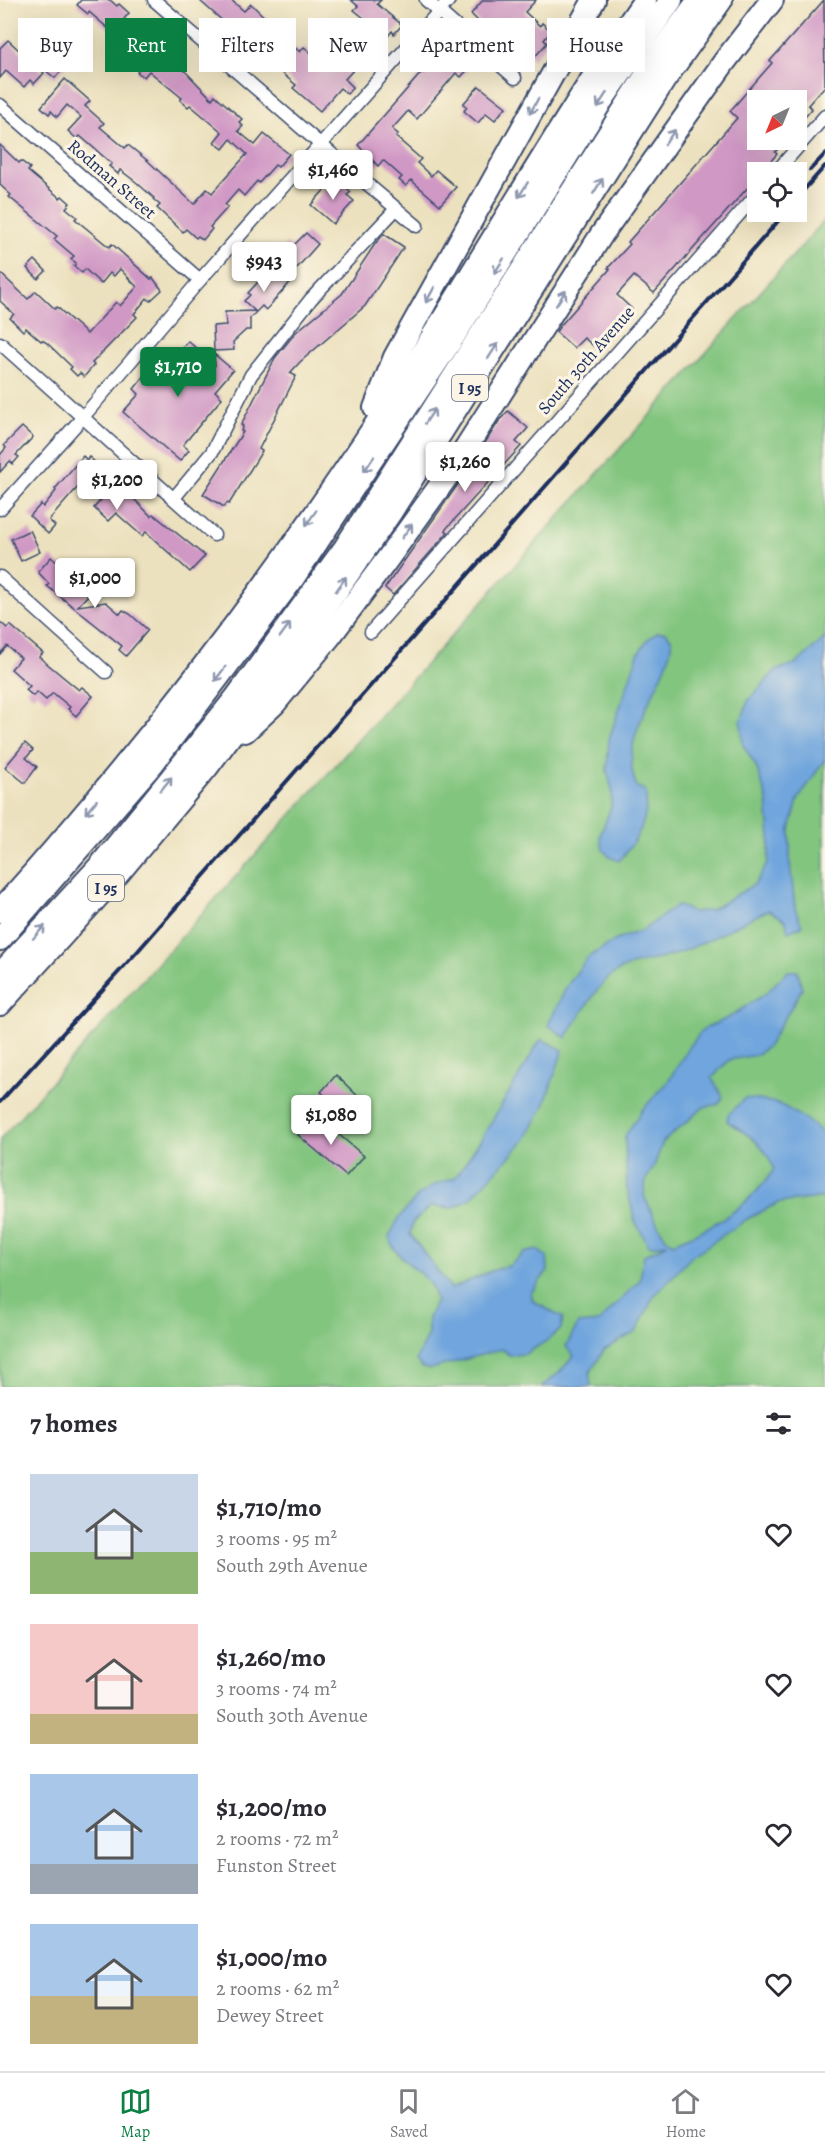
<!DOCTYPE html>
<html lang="en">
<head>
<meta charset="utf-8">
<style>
  body { margin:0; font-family:Alegreya,serif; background:#f2f2f3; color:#2b2b33; height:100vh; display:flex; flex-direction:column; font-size:22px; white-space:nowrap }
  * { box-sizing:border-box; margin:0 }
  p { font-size:20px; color:#7c7c81 }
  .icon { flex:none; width:33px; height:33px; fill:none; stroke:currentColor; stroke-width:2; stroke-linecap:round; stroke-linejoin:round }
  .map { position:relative; height:1387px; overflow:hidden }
  .side { display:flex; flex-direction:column; background:#fff; flex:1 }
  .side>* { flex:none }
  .banner { position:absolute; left:18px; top:18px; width:789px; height:54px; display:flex; gap:12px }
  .needle { width:39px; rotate:223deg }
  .controls { position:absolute; left:747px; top:90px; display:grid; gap:12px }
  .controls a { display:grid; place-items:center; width:60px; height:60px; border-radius:0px; background:#fff; box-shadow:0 6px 24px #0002; font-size:30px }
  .price { position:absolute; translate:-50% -51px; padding:0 14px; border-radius:6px; background:#fff; color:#222; font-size:20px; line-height:39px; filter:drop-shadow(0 2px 3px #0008) }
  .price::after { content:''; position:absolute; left:50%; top:36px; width:18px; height:14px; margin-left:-9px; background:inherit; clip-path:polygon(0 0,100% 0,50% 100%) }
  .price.active { background:#0b8043; color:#fff }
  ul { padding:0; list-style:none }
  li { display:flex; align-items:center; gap:18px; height:150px; padding:0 30px }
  li span { display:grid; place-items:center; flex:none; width:168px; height:120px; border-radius:0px; color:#555 }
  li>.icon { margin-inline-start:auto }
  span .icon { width:72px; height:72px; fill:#fffc; stroke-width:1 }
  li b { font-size:26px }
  h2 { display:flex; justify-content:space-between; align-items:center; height:72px; padding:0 30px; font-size:26px }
  .chip { padding:0 21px; border-radius:0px; background:#fff; box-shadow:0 6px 24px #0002; font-size:21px; line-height:54px }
  .chip.active { background:#0b8043; color:#fff }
  .tabs { display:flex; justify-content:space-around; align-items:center; height:84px; border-top:2px solid #e1e1e2; background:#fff; font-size:16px; color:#7c7c81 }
  .tabs a { display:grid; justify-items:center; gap:3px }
  .tabs .active { color:#0b8043 }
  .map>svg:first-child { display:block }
</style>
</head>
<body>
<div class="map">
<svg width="825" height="1387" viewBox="0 0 825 1387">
  <rect width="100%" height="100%" fill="#fcf5e5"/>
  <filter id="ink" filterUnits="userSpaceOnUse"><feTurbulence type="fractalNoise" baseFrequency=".0167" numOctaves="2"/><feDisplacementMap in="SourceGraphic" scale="12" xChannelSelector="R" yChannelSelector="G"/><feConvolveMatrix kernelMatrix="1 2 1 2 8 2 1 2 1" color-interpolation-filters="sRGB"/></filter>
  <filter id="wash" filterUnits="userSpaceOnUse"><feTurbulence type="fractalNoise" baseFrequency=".008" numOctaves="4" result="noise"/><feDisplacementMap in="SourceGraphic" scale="24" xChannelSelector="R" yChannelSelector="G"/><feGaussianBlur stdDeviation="1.35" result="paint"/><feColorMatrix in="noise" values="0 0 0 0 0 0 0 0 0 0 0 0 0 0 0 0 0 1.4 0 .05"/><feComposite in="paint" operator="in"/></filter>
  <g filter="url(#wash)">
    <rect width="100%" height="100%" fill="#ece1be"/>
    <polygon fill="#82c57f" stroke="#4e7a6e" stroke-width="1.5" points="825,220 825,1387 0,1387 0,1139"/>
    <g fill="#70a5dd" stroke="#466a9e" stroke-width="1.5">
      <path d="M657,632h9l6,8c-2,8 -2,16 -5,23 -15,38 -49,83 -30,124l8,3c6,27 -9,52 -26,71l-9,-4 -7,-7 -3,-14 11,-29 1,-17 -5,-19 2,-32 29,-85 9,-14z"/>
      <path d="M825,638v121l-27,41 -8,29v34l5,45 7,18 -14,6 -2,-11 -17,-11c-32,13 -62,34 -96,45 -21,7 -42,6 -61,20 -16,12 -35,46 -46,63l-18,-13 19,-39 21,-29 28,-17 27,-10 34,-25 16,7 18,-2 44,-26 13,-21 2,-25 -3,-39 -11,-33 -13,-21 -2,-23 7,-21 27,-30 22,-8z"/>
      <path d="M788,971h10l4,18 -34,57 -12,9 -27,5 -17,18 11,19 -4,7 -15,3 -41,35 -10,27 -7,10 -2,17 15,31 7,11 7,5c40,-15 78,-37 101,-74 -10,-26 -24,-33 -47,-48l1,-6 17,-17 33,5 27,16 20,16v62l-47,6 -29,15 -57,38 -38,40 -18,36 -32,18 -15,24 2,13h-50l18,-14 15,-17 -8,-9 12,-23 21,-2 41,-42 4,-25 24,-11 -19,2 -14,-25 -8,-33 -2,-52 18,-27 24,-26 21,-34 15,-20 25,-11 37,-24z"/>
      <path d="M541,1039l22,11 -19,56 -19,34 -55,59 -17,9 -22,-2 -18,16 -3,12 41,55 40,-18 18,-5 15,-13 13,-3 10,7 1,13 -17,23 2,8 30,17 -2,11 -16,13 -20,12 -16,1 -7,-6 -71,20 -9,-1 -6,-8 12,-26v-16l8,-17c-2,-6 -3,-13 -7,-18 -12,-16 -35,-26 -40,-46l10,-19 19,-22 16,-11 21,-7 25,-37z"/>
    </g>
    <g id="blocks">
      <g fill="#d098c5">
        <polygon points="81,0 110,0 117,6 119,4 129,13 124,19 166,52 165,53 182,68 212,99 215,95 242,119 239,122 243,126 238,131 255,145 264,134 289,154 278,167 275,165 259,183 257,181 244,196 238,190 225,205 228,207 210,227 212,229 203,240 198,236 196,238 186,229 183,232 157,208 160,205 153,199 154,198 136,182 120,170 118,174 109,166 112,164 80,136 77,139 68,131 81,117 67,105 57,117 51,111 49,114 41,107 65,79 90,101 85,106 104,123 100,127 125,148 128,145 148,161 194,204 207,189 212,193 247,154 231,139 223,149 214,142 222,132 190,105 188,107 180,100 182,98 149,71 144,77 137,72 146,61 89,12 88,14 77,5"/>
        <polygon points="199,0 231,0 244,11 251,4 275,27 276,25 289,35 286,40 300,52 304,47 326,65 332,58 337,62 341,56 355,68 345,79 353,87 347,94 340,88 320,111 293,88 296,85 267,61 266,63 259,57 260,55 250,45"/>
        <polygon points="351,0 381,0 377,4 402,25 394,34 392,31 388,36 385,35 354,10 358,6"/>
        <polygon points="483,0 536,0 525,12 540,26 542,23 551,31 544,40 547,43 533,59 525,52 528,48 507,29 497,40 471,14"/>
        <polygon points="824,0 825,86 808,105 812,109 796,127 796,100 758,100 758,140 786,140 775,152 777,154 761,172 758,172 758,176 654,293 634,276 617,295 632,309 597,349 584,338 574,348 556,332 560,326 610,269 608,268 630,244 628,242 737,118 730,111 772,63 770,61"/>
        <polygon points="8,40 44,73 34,84 30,80 24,87 6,71 0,78 0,48"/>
        <polygon points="447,47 457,56 459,53 472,65 461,77 456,73 417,119 408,111 392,129 398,134 396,137 421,159 417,163 431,176 436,170 456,187 440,205 411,180 406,186 399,180 402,177 383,160 378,166 358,145 422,72 424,73"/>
        <polygon points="57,57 66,65 55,78 45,70"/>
        <polygon points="479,86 506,107 495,120 486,113 478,123 464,111 467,107 463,104"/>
        <polygon points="0,145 19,163 21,161 30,168 28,171 60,198 62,196 70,203 66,208 77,217 75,219 109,247 112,244 151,279 153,278 162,290 150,301 147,298 134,314 137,317 92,363 94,365 84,377 80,373 77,376 70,369 72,367 47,343 42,340 41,341 26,328 23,331 10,318 14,314 0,301 0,273 28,299 36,291 55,309 57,307 87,334 116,302 120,306 137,287 120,269 114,276 110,273 101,284 85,269 82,273 74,266 76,263 71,259 74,256 54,239 57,236 9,197 11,195 0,185"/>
        <polygon points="335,178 351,192 347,195 354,201 333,224 311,205"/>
        <polygon points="306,233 318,244 290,276 293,279 266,310 262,306 250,318 250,330 246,330 233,342 234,350 214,351 213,326 226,325 225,312 255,311 244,301 250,295 248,293 279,259 276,256 287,244 291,248"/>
        <polygon points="384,234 404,247 365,306 300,362 290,373 296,376 259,449 262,451 229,504 227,503 224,507 203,494 243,432 241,431 243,426 241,425 275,358 296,332 342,294 375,244"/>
        <polygon points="35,260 46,271 38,279 27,268"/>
        <polygon points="188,341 215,365 214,354 233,370 215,391 222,398 183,445 189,450 180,461 123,412 139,394 134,389 147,373 155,379"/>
        <polygon points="508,411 528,428 516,442 521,446 445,530 448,532 393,595 385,588 464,476 499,421"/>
        <polygon points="22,427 33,437 16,455 19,457 13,464 10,461 0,472 0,455 6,448 4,445"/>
        <polygon points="83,456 87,460 89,457 107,473 104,476 118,488 121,486 151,516 153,514 205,556 190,572 146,532 142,536 116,513 108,521 94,508 105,495 85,479 49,520 55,526 48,534 30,516 41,504 43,507 56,491 55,489"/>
        <polygon points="30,530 40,552 21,561 11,539"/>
        <polygon points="51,557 68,572 65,575 88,595 78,606 106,602 120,614 123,610 130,614 148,630 126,656 119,650 122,646 47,586 49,584 38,572"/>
        <polygon points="0,622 7,628 10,625 43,653 39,657 79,690 82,687 93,696 76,716 68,709 70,707 53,693 46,700 37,692 33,696 26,690 30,686 11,669 21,658 7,646 0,654"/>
        <polygon points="25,743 33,750 26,758 37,767 25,783 5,767"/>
        <polygon points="336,1075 368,1106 353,1122 321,1092"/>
        <polygon points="316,1115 364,1156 346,1176 298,1135"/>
      </g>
    </g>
  </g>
  <g filter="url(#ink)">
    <use href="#blocks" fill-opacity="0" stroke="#3a4a6c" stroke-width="1.5"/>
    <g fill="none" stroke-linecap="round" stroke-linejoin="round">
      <defs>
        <g id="minor">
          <polyline points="154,0 320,144 417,226"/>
          <polyline points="426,0 515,78"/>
          <polyline points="0,105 200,280"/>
          <polyline points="776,172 825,116"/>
          <polyline points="0,343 214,535"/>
          <polyline points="174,498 212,452 251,375 311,299 396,209"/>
          <polyline points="0,509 83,417 200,280 449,0"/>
          <polyline points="0,577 106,672"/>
          <polyline points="371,632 758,193"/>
        </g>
        <g id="motorway">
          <polyline points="375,408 395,357 594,0"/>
          <polyline points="245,731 274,704 330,636 386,561 453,468 602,234 725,61 772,0"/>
          <path d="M0,911c153,-170 291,-352 414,-545 78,-122 149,-248 231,-366"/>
          <polyline points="0,939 152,764 291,581 450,342 602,100 671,0"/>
          <polyline points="0,975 101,865 236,698 345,548 661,52 699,0"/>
          <polyline points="0,1004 116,876 207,767 318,617 390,513 664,80 721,0"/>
        </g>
      </defs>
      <use href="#minor" stroke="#3a4a6c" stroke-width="15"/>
      <use href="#motorway" stroke="#3a4a6c" stroke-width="26"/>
      <use href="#minor" stroke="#fff" stroke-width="12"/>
      <use href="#motorway" stroke="#fff" stroke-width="22"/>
      <g stroke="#1b2f5e" stroke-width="4">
        <polyline points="810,170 825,154"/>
        <polyline points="796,199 825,166"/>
        <polyline points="0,1102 137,952 786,212"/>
      </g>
    </g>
    <defs><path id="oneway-shaft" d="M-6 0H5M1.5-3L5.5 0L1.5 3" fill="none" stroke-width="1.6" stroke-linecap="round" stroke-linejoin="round" transform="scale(1.5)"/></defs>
    <g stroke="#8d97ae">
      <use href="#oneway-shaft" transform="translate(602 100) rotate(123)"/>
      <use href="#oneway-shaft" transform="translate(534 106) rotate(119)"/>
      <use href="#oneway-shaft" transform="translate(670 137) rotate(-55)"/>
      <use href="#oneway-shaft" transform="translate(598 186) rotate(-58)"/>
      <use href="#oneway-shaft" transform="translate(523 190) rotate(122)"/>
      <use href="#oneway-shaft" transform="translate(499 266) rotate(123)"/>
      <use href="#oneway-shaft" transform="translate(430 295) rotate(119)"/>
      <use href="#oneway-shaft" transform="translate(561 298) rotate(-57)"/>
      <use href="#oneway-shaft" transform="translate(493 351) rotate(-57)"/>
      <use href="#oneway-shaft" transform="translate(430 416) rotate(-57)"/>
      <use href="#oneway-shaft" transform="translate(369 464) rotate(124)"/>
      <use href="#oneway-shaft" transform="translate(311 518) rotate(125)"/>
      <use href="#oneway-shaft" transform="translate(407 531) rotate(-54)"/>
      <use href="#oneway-shaft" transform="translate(341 584) rotate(-55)"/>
      <use href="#oneway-shaft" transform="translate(285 630) rotate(-54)"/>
      <use href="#oneway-shaft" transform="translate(220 674) rotate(127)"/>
      <use href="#oneway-shaft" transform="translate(166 784) rotate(-51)"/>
      <use href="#oneway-shaft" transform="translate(91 807) rotate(130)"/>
      <use href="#oneway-shaft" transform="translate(39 932) rotate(-48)"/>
    </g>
  </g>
  <g text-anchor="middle" stroke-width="6" stroke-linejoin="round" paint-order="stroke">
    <g fill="#fcf5e5" stroke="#5e6a86" stroke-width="1.5">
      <rect x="452" y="375" width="36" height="26" rx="4.5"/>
      <rect x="88" y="875" width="36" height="26" rx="4.5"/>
    </g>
    <g font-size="16" font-weight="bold" fill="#1b2f5e">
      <text x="470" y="394">I 95</text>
      <text x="106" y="894">I 95</text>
    </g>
    <g font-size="18" fill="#1b2f5e" stroke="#fcf5e5">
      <text transform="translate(112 179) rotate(41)" y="6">Rodman Street</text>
      <text transform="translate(586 360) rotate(-49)" y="6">South 30th Avenue</text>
    </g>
  </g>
</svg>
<div class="controls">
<a><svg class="needle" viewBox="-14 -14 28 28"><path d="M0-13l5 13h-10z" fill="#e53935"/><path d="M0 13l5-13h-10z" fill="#7c7c81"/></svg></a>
<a><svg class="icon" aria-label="locate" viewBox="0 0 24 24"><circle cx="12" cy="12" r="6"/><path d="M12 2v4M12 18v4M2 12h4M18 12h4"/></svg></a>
</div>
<b class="price" style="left:333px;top:201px">$1,460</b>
<b class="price" style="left:264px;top:293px">$943</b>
<b class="price active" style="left:178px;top:398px">$1,710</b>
<b class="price" style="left:465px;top:493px">$1,260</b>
<b class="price" style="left:117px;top:511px">$1,200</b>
<b class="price" style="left:95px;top:609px">$1,000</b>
<b class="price" style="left:331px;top:1146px">$1,080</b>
<div class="banner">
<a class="chip">Buy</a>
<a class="chip active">Rent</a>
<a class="chip">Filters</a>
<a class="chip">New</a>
<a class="chip">Apartment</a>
<a class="chip">House</a>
</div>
</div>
<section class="side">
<h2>7 homes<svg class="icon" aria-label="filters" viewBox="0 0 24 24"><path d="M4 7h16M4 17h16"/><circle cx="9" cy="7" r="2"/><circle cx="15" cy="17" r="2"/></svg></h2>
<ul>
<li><span style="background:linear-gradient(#c9d6e8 65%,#8fb573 0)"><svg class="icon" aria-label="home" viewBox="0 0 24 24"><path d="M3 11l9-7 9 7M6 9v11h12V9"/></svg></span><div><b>$1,710/mo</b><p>3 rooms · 95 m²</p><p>South 29th Avenue</p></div><svg class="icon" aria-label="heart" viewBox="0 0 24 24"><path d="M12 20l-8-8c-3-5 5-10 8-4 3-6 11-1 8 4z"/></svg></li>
<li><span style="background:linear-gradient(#f6c9c9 75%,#c2b280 0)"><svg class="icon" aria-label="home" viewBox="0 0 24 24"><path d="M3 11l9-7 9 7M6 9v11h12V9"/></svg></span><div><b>$1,260/mo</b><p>3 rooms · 74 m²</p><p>South 30th Avenue</p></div><svg class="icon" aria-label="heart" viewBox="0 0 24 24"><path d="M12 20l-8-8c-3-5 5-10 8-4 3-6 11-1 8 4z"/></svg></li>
<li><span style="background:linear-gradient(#a9c7e8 75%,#9aa5b1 0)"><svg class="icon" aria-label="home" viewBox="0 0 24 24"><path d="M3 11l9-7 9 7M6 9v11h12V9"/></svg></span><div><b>$1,200/mo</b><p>2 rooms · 72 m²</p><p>Funston Street</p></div><svg class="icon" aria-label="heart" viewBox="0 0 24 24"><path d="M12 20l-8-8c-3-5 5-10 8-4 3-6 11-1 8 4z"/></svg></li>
<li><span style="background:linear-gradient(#a9c7e8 60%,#c2b280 0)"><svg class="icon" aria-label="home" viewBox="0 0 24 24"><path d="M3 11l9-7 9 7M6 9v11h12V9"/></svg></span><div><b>$1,000/mo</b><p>2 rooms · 62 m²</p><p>Dewey Street</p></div><svg class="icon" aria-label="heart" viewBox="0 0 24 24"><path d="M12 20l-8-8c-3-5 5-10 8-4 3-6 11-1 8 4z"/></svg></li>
</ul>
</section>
<nav class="tabs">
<a class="active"><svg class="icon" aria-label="map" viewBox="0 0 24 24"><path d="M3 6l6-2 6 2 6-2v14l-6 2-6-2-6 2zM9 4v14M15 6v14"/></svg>Map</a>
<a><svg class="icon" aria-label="saved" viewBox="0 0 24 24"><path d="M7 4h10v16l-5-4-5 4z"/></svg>Saved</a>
<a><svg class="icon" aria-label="home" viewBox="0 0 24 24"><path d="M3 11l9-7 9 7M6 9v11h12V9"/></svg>Home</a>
</nav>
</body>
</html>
